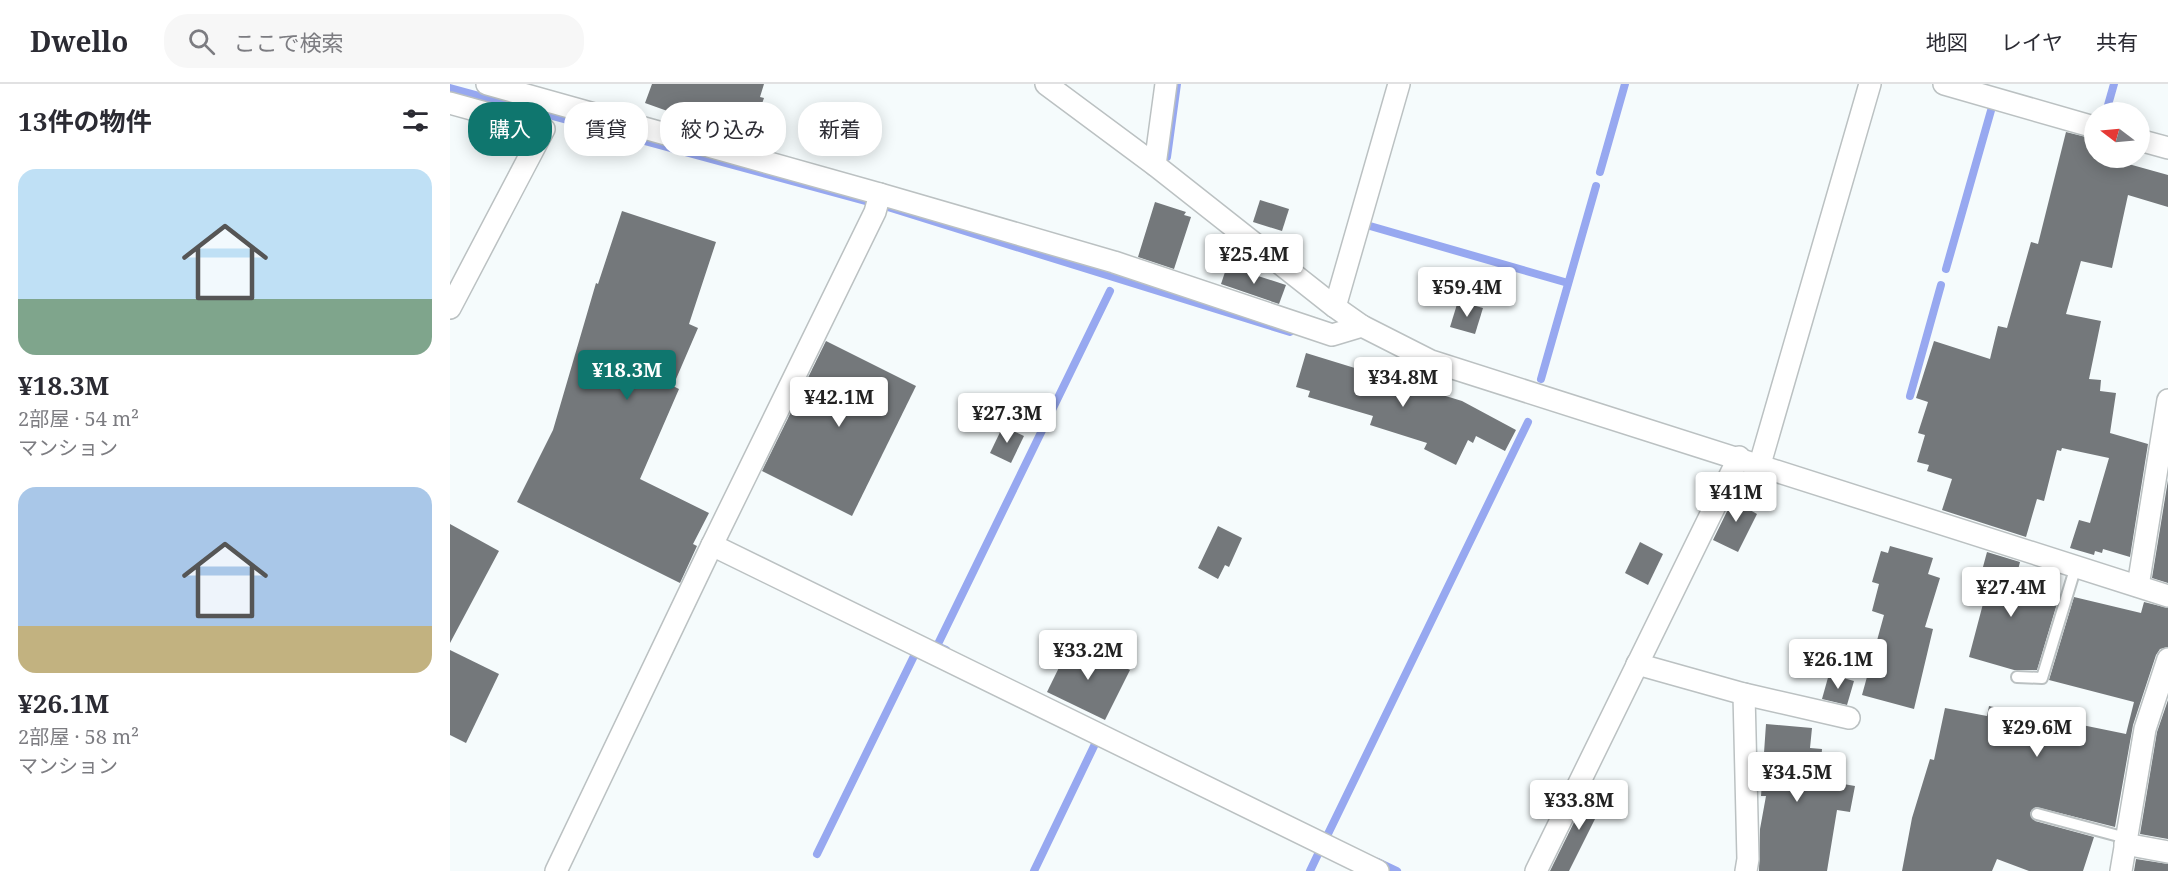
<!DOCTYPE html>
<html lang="ja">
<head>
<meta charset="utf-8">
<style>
  body { margin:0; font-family:"Noto Serif","Noto Sans JP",serif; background:#f7f7f7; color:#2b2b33; height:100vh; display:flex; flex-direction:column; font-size:22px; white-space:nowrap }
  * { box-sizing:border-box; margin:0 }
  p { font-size:20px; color:#7c7c81 }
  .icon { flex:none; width:33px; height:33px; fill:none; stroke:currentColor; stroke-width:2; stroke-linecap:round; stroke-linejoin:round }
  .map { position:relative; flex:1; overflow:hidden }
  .drawer { display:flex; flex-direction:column; background:#fff; width:450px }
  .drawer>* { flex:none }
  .hud { position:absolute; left:18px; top:18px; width:570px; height:54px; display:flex; gap:12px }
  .needle { width:39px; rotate:286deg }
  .buttons { position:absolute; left:1634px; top:18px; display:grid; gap:12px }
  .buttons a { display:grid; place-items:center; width:66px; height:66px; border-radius:50%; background:#fff; box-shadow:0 3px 15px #0003; font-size:30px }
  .price { position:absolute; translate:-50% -51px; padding:0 14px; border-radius:6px; background:#fff; color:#222; font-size:20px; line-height:39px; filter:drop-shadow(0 2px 3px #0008) }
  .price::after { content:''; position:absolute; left:50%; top:36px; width:18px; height:14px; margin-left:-9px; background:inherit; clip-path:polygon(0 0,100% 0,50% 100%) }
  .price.selected { background:#0f766e; color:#fff }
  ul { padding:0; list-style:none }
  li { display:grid; align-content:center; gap:12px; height:318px; padding:0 18px }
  li span { display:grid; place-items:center; height:186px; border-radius:18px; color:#555 }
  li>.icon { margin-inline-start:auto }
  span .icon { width:108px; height:108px; fill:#fffc; stroke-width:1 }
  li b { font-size:26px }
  h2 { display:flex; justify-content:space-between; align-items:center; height:72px; padding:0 18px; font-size:26px }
  .chip { padding:0 21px; border-radius:24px; background:#fff; box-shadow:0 3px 15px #0003; font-size:21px; line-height:54px }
  .chip.selected { background:#0f766e; color:#fff }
  header { display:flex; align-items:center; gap:36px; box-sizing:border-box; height:84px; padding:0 30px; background:#fff; border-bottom:2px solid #e1e1e2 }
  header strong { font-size:28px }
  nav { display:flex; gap:33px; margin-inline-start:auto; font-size:21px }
  .search { width:420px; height:54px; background:#f7f7f7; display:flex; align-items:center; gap:15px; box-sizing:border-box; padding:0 21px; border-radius:24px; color:#7c7c81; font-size:22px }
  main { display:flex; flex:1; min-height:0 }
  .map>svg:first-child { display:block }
</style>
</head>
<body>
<header>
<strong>Dwello</strong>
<div class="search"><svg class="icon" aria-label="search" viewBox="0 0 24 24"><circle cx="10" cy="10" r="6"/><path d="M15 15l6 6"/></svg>ここで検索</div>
<nav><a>地図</a><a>レイヤ</a><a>共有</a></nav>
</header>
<main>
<section class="drawer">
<h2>13件の物件<svg class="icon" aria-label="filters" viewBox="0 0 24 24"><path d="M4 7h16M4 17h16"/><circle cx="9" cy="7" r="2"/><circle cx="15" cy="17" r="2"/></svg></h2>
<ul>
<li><span style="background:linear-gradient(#bfe0f5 70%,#7fa58c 0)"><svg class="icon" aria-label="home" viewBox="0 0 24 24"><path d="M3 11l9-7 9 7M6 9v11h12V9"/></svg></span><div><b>¥18.3M</b><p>2部屋 · 54 m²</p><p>マンション</p></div></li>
<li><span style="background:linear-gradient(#a9c7e8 75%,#c2b280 0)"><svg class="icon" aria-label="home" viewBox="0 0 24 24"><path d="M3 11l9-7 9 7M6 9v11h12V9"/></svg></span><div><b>¥26.1M</b><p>2部屋 · 58 m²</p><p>マンション</p></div></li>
</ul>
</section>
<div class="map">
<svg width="1718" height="787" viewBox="0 0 1718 787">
  <rect width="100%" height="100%" fill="#f5fbfc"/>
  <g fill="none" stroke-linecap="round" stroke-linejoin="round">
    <g stroke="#97a8f0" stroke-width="8">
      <polyline points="0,4 441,124 840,248"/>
      <polyline points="1656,28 1664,0"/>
      <polyline points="717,73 727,0"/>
      <polyline points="1150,88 1175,0"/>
      <polyline points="920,142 1118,199"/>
      <polyline points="1496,185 1542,23"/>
      <polyline points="1091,295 1146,102"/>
      <polyline points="1460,312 1491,201"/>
      <polyline points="496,566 487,562 660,207"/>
      <polyline points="876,754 1078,338"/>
      <polyline points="367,770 464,572"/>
      <polyline points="928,778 947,787"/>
      <polyline points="584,787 645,660"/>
      <polyline points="860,787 869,768"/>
    </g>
  </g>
  <g fill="#74787b">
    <polygon points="202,0 314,0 310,13 314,14 305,40 311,42 305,62 235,40 237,34 195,19"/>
    <polygon points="1616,48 1644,55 1644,74 1657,74 1718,91 1718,123 1678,111 1662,184 1631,177 1616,230 1651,237 1639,295 1651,296 1650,307 1666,309 1660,349 1698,360 1680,473 1653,465 1652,469 1645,467 1644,471 1620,464 1629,436 1640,439 1659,374 1612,364 1611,367 1607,366 1594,417 1587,415 1576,453 1492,426 1502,395 1477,387 1479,381 1467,378 1475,351 1468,349 1478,318 1466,314 1484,257 1540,275 1548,242 1557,244 1581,158 1588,160"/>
    <polygon points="810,116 839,125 832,147 803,138"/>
    <polygon points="705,118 736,128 734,131 741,133 724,185 688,173"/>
    <polygon points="172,127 266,158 239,240 248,244 223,302 229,305 190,395 259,429 243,460 247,462 230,499 67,418 103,346 146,199 148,200"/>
    <polygon points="777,182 836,201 829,220 771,200"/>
    <polygon points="1008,217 1033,224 1025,250 1000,243"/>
    <polygon points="376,257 466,302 402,432 312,387"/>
    <polygon points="856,269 1012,317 1066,346 1055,367 1026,352 1023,359 1018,356 1006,381 974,365 977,359 920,341 923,332 858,313 860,307 846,303"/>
    <polygon points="553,342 574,352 561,379 540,369"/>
    <polygon points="1718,396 1718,499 1702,494"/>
    <polygon points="1286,409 1304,418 1300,426 1307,430 1288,468 1263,456"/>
    <polygon points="0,440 49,467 0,559"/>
    <polygon points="768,442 792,454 779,483 775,481 768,495 748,484"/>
    <polygon points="1190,458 1213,470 1198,501 1175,489"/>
    <polygon points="1440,462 1483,474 1478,490 1490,494 1475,543 1483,545 1464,625 1412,611 1434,531 1422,527 1429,500 1422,498 1431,467 1438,469"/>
    <polygon points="1537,468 1570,478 1568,486 1573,488 1569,503 1609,513 1587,586 1564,586 1519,573 1539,497 1530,494"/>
    <polygon points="1624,513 1691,529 1694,518 1718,524 1718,563 1710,565 1706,571 1683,641 1665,743 1586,723 1580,729 1585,737 1644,753 1633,787 1579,787 1547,775 1542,787 1452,787 1462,734 1480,675 1484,676 1495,624 1537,632 1539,622 1676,650 1684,618 1599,596"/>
    <polygon points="622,557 680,586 655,636 597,608"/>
    <polygon points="0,566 49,590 16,659 0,651"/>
    <polygon points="1379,590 1404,597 1397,621 1372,615"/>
    <polygon points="1718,616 1718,755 1690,750 1707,648"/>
    <polygon points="1316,640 1362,644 1360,664 1372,665 1370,696 1405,702 1400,728 1387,726 1377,787 1309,787 1310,745 1316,712 1311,712"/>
    <polygon points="1141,704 1156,712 1145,735 1119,787 1100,787"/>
    <polygon points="1686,775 1718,780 1718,787 1684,787"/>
  </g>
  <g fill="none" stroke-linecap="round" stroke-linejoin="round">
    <defs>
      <g id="service">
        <polyline points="1567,593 1592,594 1626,482"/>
        <polyline points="1587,730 1676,754"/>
      </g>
      <g id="minor">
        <polyline points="37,0 430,110 664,178 882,251 912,242"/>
        <polyline points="596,0 705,81 885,223 912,242 981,277 1718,512"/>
        <polyline points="1494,0 1644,43"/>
        <polyline points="0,19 94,45 0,224"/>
        <polyline points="1689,56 1718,64"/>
        <polyline points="705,81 716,0"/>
        <polyline points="430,110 425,128 262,461 928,787"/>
        <polyline points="885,223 949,0"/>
        <polyline points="1310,380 1420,0"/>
        <polyline points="1688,502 1718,316"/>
        <polyline points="1187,580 1294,610 1399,634"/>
        <polyline points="1294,610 1298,775 1296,787"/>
        <polyline points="1675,760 1718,768"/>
        <polyline points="106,787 262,461"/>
        <polyline points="1086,787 1289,373"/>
        <polyline points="1671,787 1695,645 1718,575"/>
      </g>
    </defs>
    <use href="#service" stroke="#bbc1c2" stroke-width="14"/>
    <use href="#minor" stroke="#bbc1c2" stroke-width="24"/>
    <use href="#service" stroke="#fff" stroke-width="10"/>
    <use href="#minor" stroke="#fff" stroke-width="21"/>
  </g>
</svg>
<div class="buttons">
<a><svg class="needle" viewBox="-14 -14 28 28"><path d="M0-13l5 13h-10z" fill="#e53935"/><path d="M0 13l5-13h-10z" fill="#7c7c81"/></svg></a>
</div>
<b class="price" style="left:804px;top:201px">¥25.4M</b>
<b class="price" style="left:1017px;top:234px">¥59.4M</b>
<b class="price selected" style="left:177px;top:317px">¥18.3M</b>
<b class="price" style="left:953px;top:324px">¥34.8M</b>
<b class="price" style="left:389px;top:344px">¥42.1M</b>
<b class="price" style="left:557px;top:360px">¥27.3M</b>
<b class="price" style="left:1286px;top:439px">¥41M</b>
<b class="price" style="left:1561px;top:534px">¥27.4M</b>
<b class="price" style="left:638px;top:597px">¥33.2M</b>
<b class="price" style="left:1388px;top:606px">¥26.1M</b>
<b class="price" style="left:1587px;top:674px">¥29.6M</b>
<b class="price" style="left:1347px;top:719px">¥34.5M</b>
<b class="price" style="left:1129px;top:747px">¥33.8M</b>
<div class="hud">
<a class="chip selected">購入</a>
<a class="chip">賃貸</a>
<a class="chip">絞り込み</a>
<a class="chip">新着</a>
</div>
</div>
</main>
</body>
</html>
